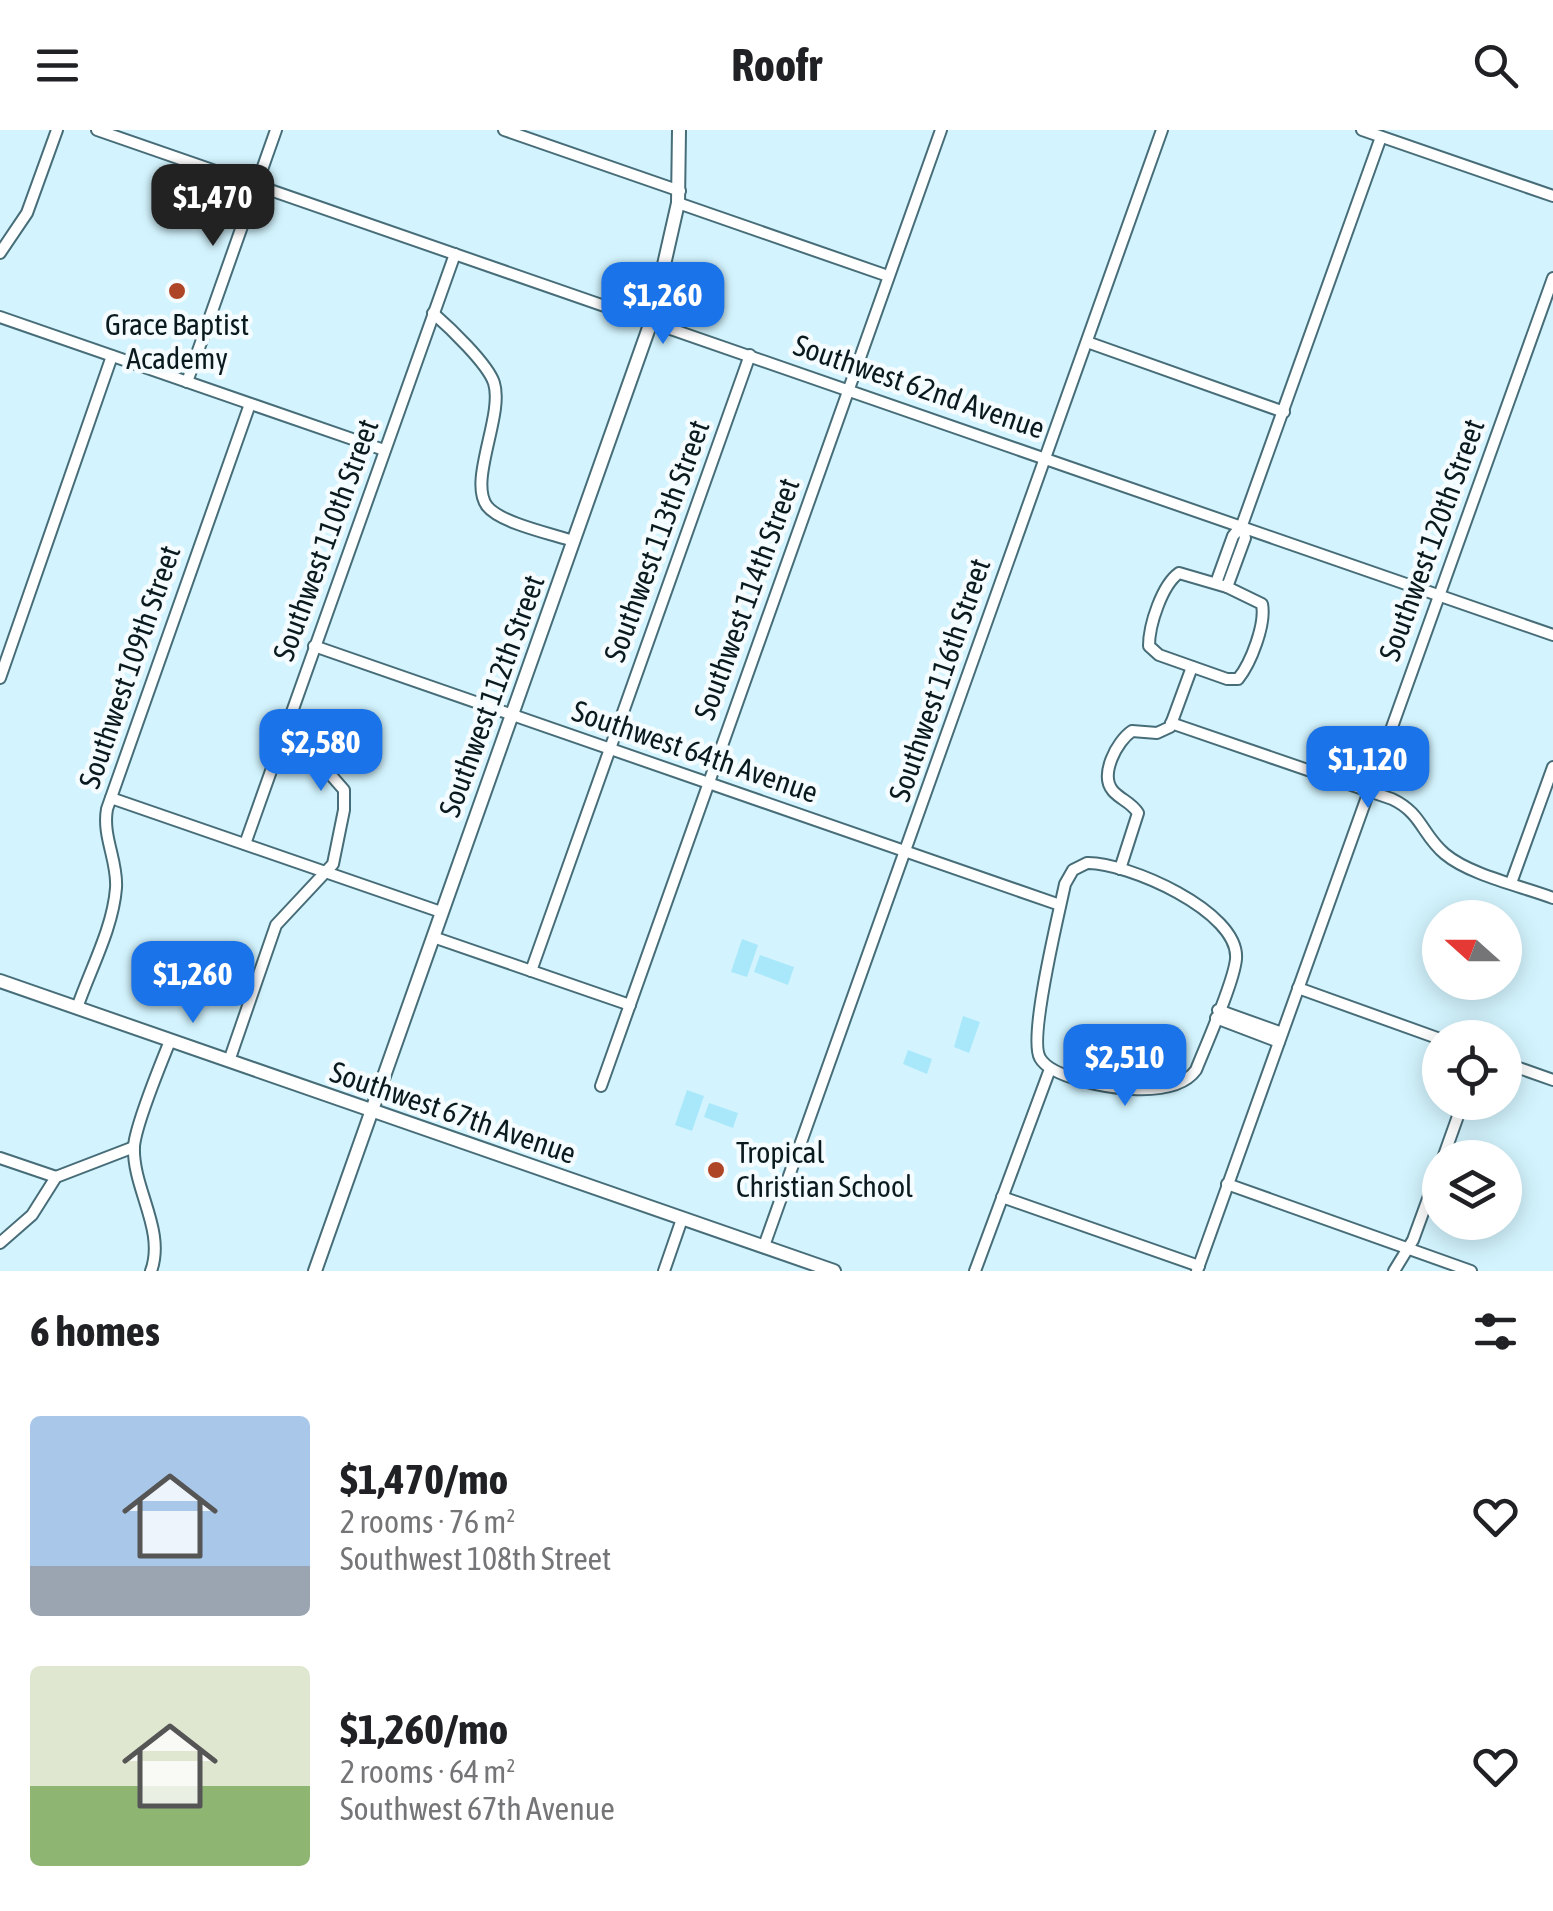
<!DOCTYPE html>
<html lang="en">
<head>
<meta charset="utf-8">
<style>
  body { margin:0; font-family:"Asap Condensed",sans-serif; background:#f6f6f6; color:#202124; height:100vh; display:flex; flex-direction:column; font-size:38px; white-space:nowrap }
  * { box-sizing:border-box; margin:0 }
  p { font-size:32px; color:#757577 }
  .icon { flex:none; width:55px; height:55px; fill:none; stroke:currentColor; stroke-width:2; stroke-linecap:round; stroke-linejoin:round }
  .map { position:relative; height:1141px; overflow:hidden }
  .panel { display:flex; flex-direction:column; background:#fff; flex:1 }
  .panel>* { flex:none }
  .needle { width:65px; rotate:291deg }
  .controls { position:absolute; left:1422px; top:770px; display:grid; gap:20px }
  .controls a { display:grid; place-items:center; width:100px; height:100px; border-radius:50%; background:#fff; box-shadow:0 5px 25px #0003; font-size:50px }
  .price { position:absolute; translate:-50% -85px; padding:0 22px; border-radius:20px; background:#1a73e8; color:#fff; font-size:32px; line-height:65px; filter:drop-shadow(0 2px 5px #0008) }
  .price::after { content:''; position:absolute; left:50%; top:60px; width:30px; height:22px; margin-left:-15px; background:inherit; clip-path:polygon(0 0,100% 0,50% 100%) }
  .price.on { background:#222; color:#fff }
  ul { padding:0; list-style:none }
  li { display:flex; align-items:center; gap:30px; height:250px; padding:0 30px }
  li span { display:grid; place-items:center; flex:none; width:280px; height:200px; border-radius:10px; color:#555 }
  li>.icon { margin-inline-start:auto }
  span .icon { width:120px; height:120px; fill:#fffc; stroke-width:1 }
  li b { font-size:42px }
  h2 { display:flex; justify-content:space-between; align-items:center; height:120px; padding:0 30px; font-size:42px }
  header { display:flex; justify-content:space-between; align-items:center; height:130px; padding:0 30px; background:#fff; font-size:45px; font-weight:700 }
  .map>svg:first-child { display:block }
</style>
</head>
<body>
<header><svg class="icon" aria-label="menu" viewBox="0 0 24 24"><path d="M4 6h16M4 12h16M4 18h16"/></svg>Roofr<svg class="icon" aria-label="search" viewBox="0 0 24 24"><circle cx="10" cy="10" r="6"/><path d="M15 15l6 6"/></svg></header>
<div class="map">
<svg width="1553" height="1141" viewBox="0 0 1553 1141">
  <rect width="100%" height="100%" fill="#d3f4fe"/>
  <g fill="#a9e8fa">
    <polygon points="742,809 758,815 747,847 731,842"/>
    <polygon points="760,825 794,837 788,855 754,842"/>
    <polygon points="963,886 980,892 969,923 954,917"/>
    <polygon points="908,920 932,929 927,944 903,934"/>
    <polygon points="687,960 704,966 692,1001 675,995"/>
    <polygon points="709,973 738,983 733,998 704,987"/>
  </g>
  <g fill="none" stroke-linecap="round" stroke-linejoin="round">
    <defs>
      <g id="minor">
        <polyline points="97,0 1553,505"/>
        <polyline points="504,0 680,61"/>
        <polyline points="1362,0 1553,66"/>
        <polyline points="678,73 888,146"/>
        <polyline points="0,123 27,83 57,0"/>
        <path d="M433,183c16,14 55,51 61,70 10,32 -26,98 -7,123 13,17 65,28 86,35"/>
        <polyline points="0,187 384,320"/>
        <polyline points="1087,212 1284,282"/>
        <polyline points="187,252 276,0"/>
        <path d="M1179,443l48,14 35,17c4,20 -11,59 -24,75h-11l-68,-24 -10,-9c0,-21 13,-61 30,-73z"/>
        <polyline points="1216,453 1233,406 1242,395 1381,7"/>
        <polyline points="1227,457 1245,408 1242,395"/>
        <polyline points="314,516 1060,775"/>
        <polyline points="0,548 112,226"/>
        <path d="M1171,593l221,76c30,14 30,36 53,55 25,21 76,32 108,44"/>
        <polyline points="111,668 441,782"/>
        <polyline points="245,714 455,124"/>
        <path d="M1087,733c39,-1 153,48 149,96 -2,23 -30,86 -40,111 -13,18 -43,20 -64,19 -22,-1 -81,-11 -92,-31 -12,-20 19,-145 25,-174l8,-14z"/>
        <path d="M1120,739l18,-56c-7,-11 -17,-13 -25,-22 -14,-16 4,-50 19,-60l25,2 13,-6 22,-60"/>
        <polyline points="1511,753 1553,637"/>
        <polyline points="433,807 630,875"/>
        <polyline points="531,841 750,225"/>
        <polyline points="1298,858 1440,909"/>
        <path d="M77,878c13,-38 36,-80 39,-120 2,-27 -14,-51 -9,-79l143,-405"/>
        <polyline points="1218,880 1282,903"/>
        <polyline points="1216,888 1279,912"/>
        <polyline points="229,931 276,795 333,734 344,680 344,660 287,595"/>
        <polyline points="1505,933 1553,950"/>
        <polyline points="601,956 941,0"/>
        <polyline points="0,1028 56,1047"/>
        <polyline points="1443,1028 1463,972"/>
        <polyline points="1227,1054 1471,1141"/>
        <polyline points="1002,1067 1199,1136"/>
        <polyline points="0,1113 32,1085 56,1047 134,1017"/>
        <polyline points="764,1116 1162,0"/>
        <path d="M151,1141c15,-41 -19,-83 -17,-125 2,-21 27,-83 36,-105"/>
        <polyline points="664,1141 682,1089"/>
        <polyline points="975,1141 1050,939"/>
        <polyline points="1197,1141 1553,148"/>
        <polyline points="1394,1141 1413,1110 1440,1036"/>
      </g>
      <g id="major">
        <polyline points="0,851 834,1141"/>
        <polyline points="315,1141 651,192 678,73 679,0"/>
      </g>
    </defs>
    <use href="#minor" stroke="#476d78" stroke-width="14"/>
    <use href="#major" stroke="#476d78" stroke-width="16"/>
    <use href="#minor" stroke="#fff" stroke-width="10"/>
    <use href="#major" stroke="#fff" stroke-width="12"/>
  </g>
  <g fill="#ae4526" stroke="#f4fcff" stroke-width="4">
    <circle cx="177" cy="161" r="10"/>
    <circle cx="716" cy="1040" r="10"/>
  </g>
  <g text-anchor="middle" stroke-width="9" stroke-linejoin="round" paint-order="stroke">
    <g font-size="30" fill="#0a1a1e" stroke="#f4fcff">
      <text x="177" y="205">Grace Baptist<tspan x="177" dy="34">Academy</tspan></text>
      <text x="736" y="1033" text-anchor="start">Tropical<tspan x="736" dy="34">Christian School</tspan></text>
    </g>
    <g font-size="30" fill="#0a1a1e" stroke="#f4fcff">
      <text transform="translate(919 257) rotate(19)" y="10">Southwest 62nd Avenue</text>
      <text transform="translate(326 410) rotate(-70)" y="10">Southwest 110th Street</text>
      <text transform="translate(1432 410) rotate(-70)" y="10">Southwest 120th Street</text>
      <text transform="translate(657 411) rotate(-70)" y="10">Southwest 113th Street</text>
      <text transform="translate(747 469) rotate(-70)" y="10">Southwest 114th Street</text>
      <text transform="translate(130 537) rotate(-71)" y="10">Southwest 109th Street</text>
      <text transform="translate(940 550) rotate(-71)" y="10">Southwest 116th Street</text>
      <text transform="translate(492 566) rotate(-70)" y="10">Southwest 112th Street</text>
      <text transform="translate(695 622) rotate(19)" y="10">Southwest 64th Avenue</text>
      <text transform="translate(453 983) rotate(19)" y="10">Southwest 67th Avenue</text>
    </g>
  </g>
</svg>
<div class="controls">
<a><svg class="needle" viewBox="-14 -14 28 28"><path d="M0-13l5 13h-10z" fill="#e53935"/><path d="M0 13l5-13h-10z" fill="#757577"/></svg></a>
<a><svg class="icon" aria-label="locate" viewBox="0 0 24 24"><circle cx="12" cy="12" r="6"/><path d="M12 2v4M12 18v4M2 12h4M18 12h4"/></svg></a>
<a><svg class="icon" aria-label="layers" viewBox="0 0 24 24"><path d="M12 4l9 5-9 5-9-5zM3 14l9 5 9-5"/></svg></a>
</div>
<b class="price on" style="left:213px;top:119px">$1,470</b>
<b class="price" style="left:663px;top:217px">$1,260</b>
<b class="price" style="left:321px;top:664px">$2,580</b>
<b class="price" style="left:1368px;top:681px">$1,120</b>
<b class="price" style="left:193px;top:896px">$1,260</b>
<b class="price" style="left:1125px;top:979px">$2,510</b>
</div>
<section class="panel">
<h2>6 homes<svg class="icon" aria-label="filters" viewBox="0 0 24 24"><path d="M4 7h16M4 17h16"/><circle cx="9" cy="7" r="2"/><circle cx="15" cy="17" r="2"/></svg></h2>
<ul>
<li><span style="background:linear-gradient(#a9c7e8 75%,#9aa5b1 0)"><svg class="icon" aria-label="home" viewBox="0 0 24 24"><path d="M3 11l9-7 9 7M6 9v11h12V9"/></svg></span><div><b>$1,470/mo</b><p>2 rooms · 76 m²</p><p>Southwest 108th Street</p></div><svg class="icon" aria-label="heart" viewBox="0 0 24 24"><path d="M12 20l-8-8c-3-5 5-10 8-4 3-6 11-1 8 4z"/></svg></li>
<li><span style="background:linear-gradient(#dfe7d0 60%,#8fb573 0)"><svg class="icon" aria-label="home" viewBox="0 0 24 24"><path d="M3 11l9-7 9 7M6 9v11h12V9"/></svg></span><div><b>$1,260/mo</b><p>2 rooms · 64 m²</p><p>Southwest 67th Avenue</p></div><svg class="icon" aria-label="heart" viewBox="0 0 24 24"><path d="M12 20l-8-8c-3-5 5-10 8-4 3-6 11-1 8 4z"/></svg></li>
</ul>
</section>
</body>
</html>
